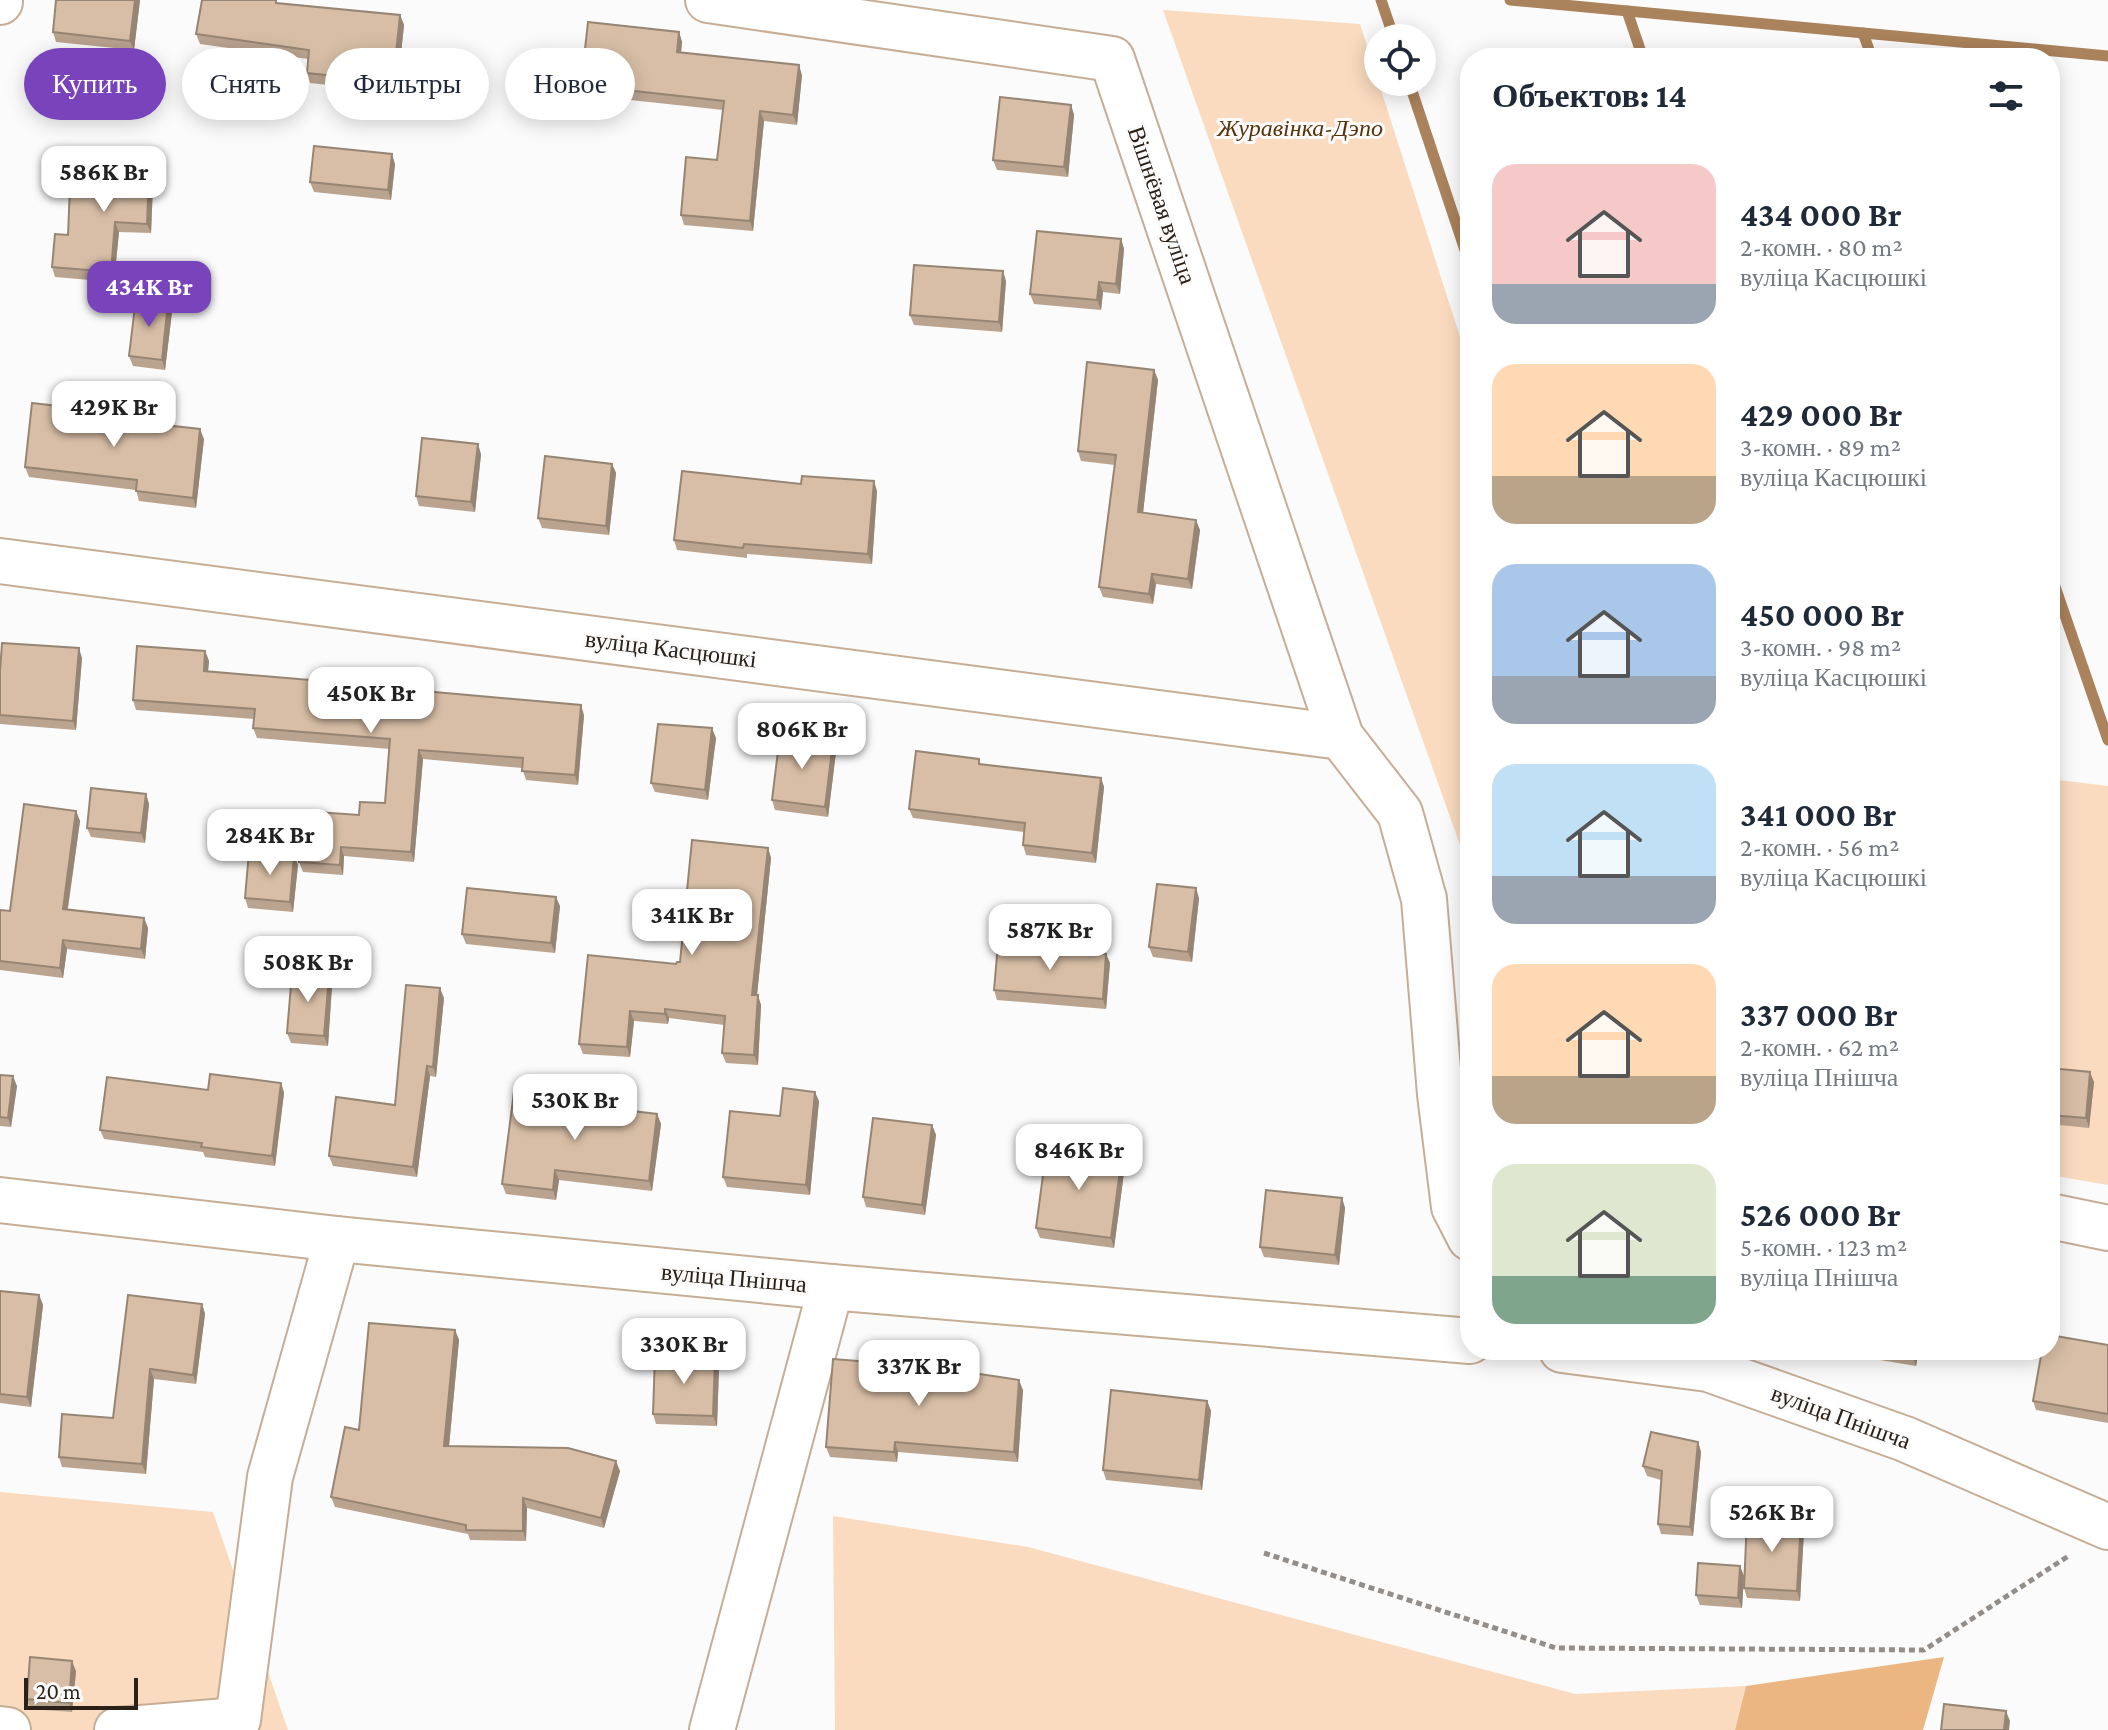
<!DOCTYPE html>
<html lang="ru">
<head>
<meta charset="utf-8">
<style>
  body { margin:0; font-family:"Crimson Pro",serif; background:#f6f6f7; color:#1f2937; height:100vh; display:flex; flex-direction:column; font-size:30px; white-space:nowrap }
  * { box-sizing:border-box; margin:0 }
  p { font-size:26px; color:#747a83 }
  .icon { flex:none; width:44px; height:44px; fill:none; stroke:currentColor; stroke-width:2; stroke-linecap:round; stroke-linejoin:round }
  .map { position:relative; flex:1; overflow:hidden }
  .details { position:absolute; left:1460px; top:48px; width:600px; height:1312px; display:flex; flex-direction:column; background:#fff; border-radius:32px; box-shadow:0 4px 20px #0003 }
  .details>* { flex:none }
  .banner { position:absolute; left:24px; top:48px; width:760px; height:72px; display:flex; gap:16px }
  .buttons { position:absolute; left:1364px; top:24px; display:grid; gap:16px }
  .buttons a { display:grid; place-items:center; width:72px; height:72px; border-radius:50%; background:#fff; box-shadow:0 4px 20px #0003; font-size:40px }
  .scale { position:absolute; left:24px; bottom:20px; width:114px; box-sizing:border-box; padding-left:8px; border:4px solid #2b2118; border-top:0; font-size:22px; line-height:28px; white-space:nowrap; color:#2b2118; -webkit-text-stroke:6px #fbfbfb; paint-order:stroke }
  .price { position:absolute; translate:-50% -68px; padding:0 18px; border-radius:16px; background:#fff; color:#222; font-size:26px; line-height:52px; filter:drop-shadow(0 2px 4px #0008) }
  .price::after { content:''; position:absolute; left:50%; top:48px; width:24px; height:18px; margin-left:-12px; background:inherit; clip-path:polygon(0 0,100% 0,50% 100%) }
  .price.current { background:#7944bb; color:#fff }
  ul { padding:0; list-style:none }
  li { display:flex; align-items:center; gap:24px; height:200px; padding:0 32px }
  li span { display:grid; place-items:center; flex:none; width:224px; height:160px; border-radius:24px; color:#555 }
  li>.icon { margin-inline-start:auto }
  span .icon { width:96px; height:96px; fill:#fffc; stroke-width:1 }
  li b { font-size:34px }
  h2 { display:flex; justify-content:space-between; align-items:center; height:96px; padding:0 32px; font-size:34px }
  .tag { padding:0 28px; border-radius:36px; background:#fff; box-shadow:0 4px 20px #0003; font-size:28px; line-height:72px }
  .tag.current { background:#7944bb; color:#fff }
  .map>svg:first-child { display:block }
</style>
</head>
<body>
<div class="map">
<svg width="2108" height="1730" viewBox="0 0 2108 1730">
  <rect width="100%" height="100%" fill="#fbfbfb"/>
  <g fill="#fadbbf">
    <polygon points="1163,10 1360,24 1470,368 1470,968 1460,845"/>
    <polygon points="2050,779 2108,786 2108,1185 2050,1175"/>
    <polygon points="0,1492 213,1512 288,1730 0,1730"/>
    <polygon points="833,1516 1028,1547 1575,1694 1746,1686 1735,1730 835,1730"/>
  </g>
  <polygon fill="#ecb682" points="1944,1657 1923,1730 1735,1730 1746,1686"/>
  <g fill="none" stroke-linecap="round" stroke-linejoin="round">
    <g stroke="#aa825b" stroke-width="11">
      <polyline points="1381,0 1394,38"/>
      <polyline points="1510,0 2108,56"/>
      <polyline points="1627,11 1643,58"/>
      <polyline points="1863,33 1872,58"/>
      <polyline points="1409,82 1470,265"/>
      <polyline points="2050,572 2108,740"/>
    </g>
    <defs>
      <g id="minor">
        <polyline points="708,0 1112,59 1341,737 1400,813 1424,899 1440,1094 1454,1207 1470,1238"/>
        <polyline points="0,2 0,0"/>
        <polyline points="0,561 1341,737"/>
        <polyline points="0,1200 337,1239 831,1287 1470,1341"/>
        <polyline points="2050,1216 2108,1228"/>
        <polyline points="1562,1350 1708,1369 1905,1439 2108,1527"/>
        <polyline points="0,1729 8,1730"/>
        <polyline points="117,1730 238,1720 270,1477 337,1239"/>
        <polyline points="712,1730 831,1287"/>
      </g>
    </defs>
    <use href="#minor" stroke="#c7ad95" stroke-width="48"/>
    <polyline stroke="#938e89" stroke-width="5" stroke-dasharray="6 4" stroke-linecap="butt" points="1264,1553 1556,1648 1924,1650 2070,1555"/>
    <use href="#minor" stroke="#fff" stroke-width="44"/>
  </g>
  <g fill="#baa38f">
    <polygon points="56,0 140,0 134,50 56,42 53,32"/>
    <polygon points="281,3 400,15 404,25 397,92 310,83 307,73 308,59 200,44 196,34"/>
    <polygon points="679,32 682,42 681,53 802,75 797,125 764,121 753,231 684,225 681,215 717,160 723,110 584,95 581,85"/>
    <polygon points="1071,105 1074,115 1068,177 997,170 993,160"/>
    <polygon points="154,161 151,233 119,232 114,282 55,277 52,267 68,235 111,188"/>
    <polygon points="395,164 391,200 314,192 310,182"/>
    <polygon points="1121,239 1124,249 1120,294 1103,292 1101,310 1034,304 1030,294"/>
    <polygon points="1006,281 1002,332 914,325 910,315"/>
    <polygon points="172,312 165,370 133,366 129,356"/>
    <polygon points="1154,370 1158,380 1143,513 1200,530 1192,589 1156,584 1153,604 1103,597 1099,587 1115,465 1081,461 1078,451"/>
    <polygon points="96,418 204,439 196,508 139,501 136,490 29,477 25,467"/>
    <polygon points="481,454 475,512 419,506 416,496"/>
    <polygon points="612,464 616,473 609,535 542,528 538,518"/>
    <polygon points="801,484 877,491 872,564 747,554 747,558 677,550 674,540"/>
    <polygon points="205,651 209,661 208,672 346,684 584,715 578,785 526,780 522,768 423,759 414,862 344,856 343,875 303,872 299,862 359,815 385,803 390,749 257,738 253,728 254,719 136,710 133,700"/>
    <polygon points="82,658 76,730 0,724 0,671"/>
    <polygon points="716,738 708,800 655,792 651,783"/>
    <polygon points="833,742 836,752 828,817 775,810 772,800"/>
    <polygon points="979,759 981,765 1101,778 1104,787 1096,863 1026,855 1023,845 1024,832 913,818 909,809"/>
    <polygon points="146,794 149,804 145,843 91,837 87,828"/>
    <polygon points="76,811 80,821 68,909 144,918 148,928 145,959 67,949 63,978 0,970 0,910 10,911"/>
    <polygon points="768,848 771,858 757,995 761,1005 758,1065 726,1063 722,1053 724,1025 669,1018 668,1024 634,1021 630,1057 583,1054 579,1044 680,962"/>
    <polygon points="298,865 293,912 248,908 245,898"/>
    <polygon points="1199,898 1192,962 1153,957 1149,947"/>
    <polygon points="560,906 555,953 466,944 462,934"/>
    <polygon points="1106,954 1110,963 1106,1009 997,1000 994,990"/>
    <polygon points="329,976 332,986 328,1046 291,1043 287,1033"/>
    <polygon points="444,998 436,1077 430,1076 417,1177 333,1166 329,1156 395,1105"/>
    <polygon points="2050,1068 2094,1082 2089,1128 2050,1124"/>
    <polygon points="0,1075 17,1086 11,1127 0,1126"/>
    <polygon points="281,1083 284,1093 275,1166 205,1157 203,1152 104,1139 100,1130 208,1090"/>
    <polygon points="564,1099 566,1103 657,1114 661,1124 652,1191 559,1180 556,1200 506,1194 502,1184"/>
    <polygon points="819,1101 810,1195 727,1187 723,1177 780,1116"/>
    <polygon points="932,1125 936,1135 925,1215 866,1207 863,1197"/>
    <polygon points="1125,1165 1114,1248 1040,1238 1036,1228"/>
    <polygon points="1342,1198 1345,1208 1339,1265 1264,1257 1260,1247"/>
    <polygon points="0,1291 39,1295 43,1305 31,1407 0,1403"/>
    <polygon points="202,1304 205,1314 196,1384 154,1379 146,1474 62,1467 59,1457 113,1418"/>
    <polygon points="455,1330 459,1340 449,1447 620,1471 604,1528 527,1508 526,1541 470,1540 468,1534 335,1507 331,1497 359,1430"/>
    <polygon points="2108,1345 2108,1423 2036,1410 2033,1401"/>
    <polygon points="1832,1350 1919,1350 1916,1366 1832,1352"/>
    <polygon points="719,1367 717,1426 656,1424 653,1414"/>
    <polygon points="1023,1390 1018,1462 898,1452 897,1462 830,1457 826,1447"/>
    <polygon points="1207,1401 1211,1411 1202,1490 1106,1480 1103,1470"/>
    <polygon points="1698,1442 1701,1452 1693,1536 1661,1534 1658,1524 1661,1480 1647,1476 1643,1466"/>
    <polygon points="1804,1531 1800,1601 1747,1598 1744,1588"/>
    <polygon points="1740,1566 1744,1576 1742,1608 1700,1605 1696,1595"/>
    <polygon points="76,1671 72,1712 30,1709 27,1699"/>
  </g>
  <g fill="#978574">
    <polygon points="135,0 140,0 134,50 130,41"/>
    <polygon points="400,15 404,25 397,92 393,82"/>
    <polygon points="679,32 682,42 680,62 677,52"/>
    <polygon points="799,65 802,75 797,125 793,115"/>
    <polygon points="1071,105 1074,115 1068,177 1064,167"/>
    <polygon points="760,111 764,121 753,231 750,221"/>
    <polygon points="150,151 154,161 151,233 147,224"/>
    <polygon points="392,154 395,164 391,200 388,190"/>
    <polygon points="115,222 119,232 114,282 111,272"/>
    <polygon points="1121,239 1124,249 1120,294 1116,284"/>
    <polygon points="1003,271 1006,281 1002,332 999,322"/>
    <polygon points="1099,282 1103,292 1101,310 1097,300"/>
    <polygon points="168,302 172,312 165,370 162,360"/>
    <polygon points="1154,370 1158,380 1142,522 1138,512"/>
    <polygon points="200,429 204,439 196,508 193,498"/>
    <polygon points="478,444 481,454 475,512 471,502"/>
    <polygon points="612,464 616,473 609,535 606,526"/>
    <polygon points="874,481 877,491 872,564 868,554"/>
    <polygon points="1196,520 1200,530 1192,589 1188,579"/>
    <polygon points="1152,574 1156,584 1153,604 1149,594"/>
    <polygon points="79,648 82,658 76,730 73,721"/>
    <polygon points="205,651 209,661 207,681 204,671"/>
    <polygon points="581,705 584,715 578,785 575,775"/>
    <polygon points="712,728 716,738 708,800 705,790"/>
    <polygon points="833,742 836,752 828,817 825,807"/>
    <polygon points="419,750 423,759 414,862 411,852"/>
    <polygon points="1101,778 1104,787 1096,863 1092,853"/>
    <polygon points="146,794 149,804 145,843 141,833"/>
    <polygon points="76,811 80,821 66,919 63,909"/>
    <polygon points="341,847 344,856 343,875 340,865"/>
    <polygon points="768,848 771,858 756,1005 752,995"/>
    <polygon points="294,855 298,865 293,912 290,902"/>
    <polygon points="1196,888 1199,898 1192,962 1188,952"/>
    <polygon points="556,897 560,906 555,953 551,943"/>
    <polygon points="144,918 148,928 145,959 141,949"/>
    <polygon points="63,940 67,949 63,978 60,968"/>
    <polygon points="1106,954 1110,963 1106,1009 1103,999"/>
    <polygon points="329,976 332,986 328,1046 324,1036"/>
    <polygon points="440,988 444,998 436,1077 433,1067"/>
    <polygon points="758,995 761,1005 758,1065 754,1055"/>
    <polygon points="665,1009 669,1018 668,1024 665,1014"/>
    <polygon points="630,1011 634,1021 630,1057 627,1047"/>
    <polygon points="427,1066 430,1076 417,1177 413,1167"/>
    <polygon points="2090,1072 2094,1082 2089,1128 2086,1118"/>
    <polygon points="13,1076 17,1086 11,1127 8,1118"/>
    <polygon points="281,1083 284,1093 275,1166 272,1156"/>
    <polygon points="815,1092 819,1101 810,1195 806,1185"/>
    <polygon points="657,1114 661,1124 652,1191 649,1181"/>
    <polygon points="932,1125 936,1135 925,1215 922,1205"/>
    <polygon points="1122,1155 1125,1165 1114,1248 1111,1238"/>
    <polygon points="555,1170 559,1180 556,1200 553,1190"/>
    <polygon points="1342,1198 1345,1208 1339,1265 1335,1255"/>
    <polygon points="39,1295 43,1305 31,1407 27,1397"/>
    <polygon points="202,1304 205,1314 196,1384 193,1375"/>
    <polygon points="455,1330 459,1340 448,1456 444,1446"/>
    <polygon points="1913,1350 1919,1350 1916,1366 1912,1356"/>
    <polygon points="715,1357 719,1367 717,1426 713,1416"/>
    <polygon points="150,1369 154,1379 146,1474 142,1464"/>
    <polygon points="1019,1380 1023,1390 1018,1462 1014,1452"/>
    <polygon points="1207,1401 1211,1411 1202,1490 1199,1480"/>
    <polygon points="895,1442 898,1452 897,1462 894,1452"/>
    <polygon points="1698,1442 1701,1452 1693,1536 1690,1527"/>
    <polygon points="616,1461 620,1471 604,1528 601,1518"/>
    <polygon points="523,1498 527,1508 526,1541 523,1531"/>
    <polygon points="1801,1521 1804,1531 1800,1601 1797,1591"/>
    <polygon points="1740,1566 1744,1576 1742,1608 1738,1598"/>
    <polygon points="72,1661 76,1671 72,1712 69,1703"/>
    <polygon points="2006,1711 2010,1721 2009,1730 2004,1730"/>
  </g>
  <g fill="#d8bea6" stroke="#978574" stroke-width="2">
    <polygon points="56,0 135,0 130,41 53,32"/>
    <polygon points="202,0 276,0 276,3 400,15 393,82 307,73 309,50 196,34"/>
    <polygon points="588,22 679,32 677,52 799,65 793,115 760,111 750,221 681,215 686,157 717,160 724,101 581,85"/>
    <polygon points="1000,97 1071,105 1064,167 993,160"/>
    <polygon points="314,146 392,154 388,190 310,182"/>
    <polygon points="113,149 150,151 147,224 115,222 111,272 52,267 55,234 68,235 70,187 111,188"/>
    <polygon points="1037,231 1121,239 1116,284 1099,282 1097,300 1030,294"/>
    <polygon points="914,265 1003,271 999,322 910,315"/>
    <polygon points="136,298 168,302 162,360 129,356"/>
    <polygon points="1087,362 1154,370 1138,512 1196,520 1188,579 1152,574 1149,594 1099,587 1116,455 1078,451"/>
    <polygon points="32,403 93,410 92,417 200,429 193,498 136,491 137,480 25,467"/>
    <polygon points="422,438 478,444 471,502 416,496"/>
    <polygon points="545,456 612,464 606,526 538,518"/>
    <polygon points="682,471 801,484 802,476 874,481 868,554 744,544 743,548 674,540"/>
    <polygon points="2,643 79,648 73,721 0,715 0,671"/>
    <polygon points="137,646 205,651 204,671 345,683 345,684 581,705 575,775 522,771 523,758 419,750 411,852 341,847 340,865 299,862 302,811 359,815 360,802 385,803 390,739 253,728 255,709 133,700"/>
    <polygon points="658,724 712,728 705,790 651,783"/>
    <polygon points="780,735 833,742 825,807 772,800"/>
    <polygon points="916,751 979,759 979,764 1101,778 1092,853 1023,845 1025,823 909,809"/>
    <polygon points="91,788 146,794 141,833 87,828"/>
    <polygon points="24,804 76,811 63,909 144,918 141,949 63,940 60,968 0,961 0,910 10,911"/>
    <polygon points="692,840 768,848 752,995 758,995 754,1055 722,1053 725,1016 665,1009 665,1014 630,1011 627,1047 579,1044 588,955 676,964 677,962 680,962"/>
    <polygon points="249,852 294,855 290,902 245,898"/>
    <polygon points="1157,884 1196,888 1188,952 1149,947"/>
    <polygon points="467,888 556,897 551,943 462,934"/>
    <polygon points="998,944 1106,954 1103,999 994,990"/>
    <polygon points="292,973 329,976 324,1036 287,1033"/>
    <polygon points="406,985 440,988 433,1067 427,1066 413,1167 329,1156 336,1097 395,1105"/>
    <polygon points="2050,1068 2090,1072 2086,1118 2050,1115"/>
    <polygon points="210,1074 281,1083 272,1156 201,1147 202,1143 100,1130 107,1077 208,1090"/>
    <polygon points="0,1075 13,1076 8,1118 0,1117"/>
    <polygon points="783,1088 815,1092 806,1185 723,1177 730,1111 780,1116"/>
    <polygon points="514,1092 564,1099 564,1103 657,1114 649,1181 555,1170 553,1190 502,1184"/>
    <polygon points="873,1118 932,1125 922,1205 863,1197"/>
    <polygon points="1047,1145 1122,1155 1111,1238 1036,1228"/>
    <polygon points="1266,1190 1342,1198 1335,1255 1260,1247"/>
    <polygon points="0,1291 39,1295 27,1397 0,1394"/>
    <polygon points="128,1295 202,1304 193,1375 150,1369 142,1464 59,1457 62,1414 113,1418"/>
    <polygon points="369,1323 455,1330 444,1446 568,1448 616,1461 601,1518 523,1498 523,1531 466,1530 466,1525 331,1497 345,1427 359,1430"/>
    <polygon points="2050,1335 2108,1345 2108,1414 2033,1401 2042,1350 2050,1350"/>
    <polygon points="1875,1350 1913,1350 1912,1356"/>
    <polygon points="655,1355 715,1357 713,1416 653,1414"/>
    <polygon points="833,1359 933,1367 1019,1380 1014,1452 895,1442 894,1452 826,1447"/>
    <polygon points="1111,1390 1207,1401 1199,1480 1103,1470"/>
    <polygon points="1651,1432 1698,1442 1690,1527 1658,1524 1662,1471 1643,1466"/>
    <polygon points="1747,1518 1801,1521 1797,1591 1744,1588"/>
    <polygon points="1698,1563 1740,1566 1738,1598 1696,1595"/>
    <polygon points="30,1657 72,1661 69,1703 27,1699"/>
    <polygon points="1944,1704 2006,1711 2004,1730 1941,1730"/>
  </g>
  <g text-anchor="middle" stroke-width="6" stroke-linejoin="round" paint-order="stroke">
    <g font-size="24" font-style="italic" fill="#57340a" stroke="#fbfbfb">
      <text x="1300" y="136">Журавінка-Дэпо</text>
    </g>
    <g font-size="24" fill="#2b2118" stroke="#fbfbfb">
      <text transform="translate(1162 205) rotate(71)" y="8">Вішнёвая вуліца</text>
      <text transform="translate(671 649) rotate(7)" y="8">вуліца Касцюшкі</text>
      <text transform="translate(734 1278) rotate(5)" y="8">вуліца Пнішча</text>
      <text transform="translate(1841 1417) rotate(20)" y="8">вуліца Пнішча</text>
    </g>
  </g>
</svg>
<div class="buttons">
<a><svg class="icon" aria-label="locate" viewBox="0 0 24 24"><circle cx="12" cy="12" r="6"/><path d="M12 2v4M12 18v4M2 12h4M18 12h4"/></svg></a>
</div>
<div class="scale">20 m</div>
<b class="price" style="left:104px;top:214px">586K Br</b>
<b class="price current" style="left:149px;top:329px">434K Br</b>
<b class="price" style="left:114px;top:449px">429K Br</b>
<b class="price" style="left:371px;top:735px">450K Br</b>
<b class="price" style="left:802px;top:771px">806K Br</b>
<b class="price" style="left:270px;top:877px">284K Br</b>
<b class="price" style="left:692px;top:957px">341K Br</b>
<b class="price" style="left:1050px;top:972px">587K Br</b>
<b class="price" style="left:308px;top:1004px">508K Br</b>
<b class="price" style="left:575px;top:1142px">530K Br</b>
<b class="price" style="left:1079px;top:1192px">846K Br</b>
<b class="price" style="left:684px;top:1386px">330K Br</b>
<b class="price" style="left:919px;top:1408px">337K Br</b>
<b class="price" style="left:1772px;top:1554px">526K Br</b>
<div class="banner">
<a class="tag current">Купить</a>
<a class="tag">Снять</a>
<a class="tag">Фильтры</a>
<a class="tag">Новое</a>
</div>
<section class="details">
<h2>Объектов: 14<svg class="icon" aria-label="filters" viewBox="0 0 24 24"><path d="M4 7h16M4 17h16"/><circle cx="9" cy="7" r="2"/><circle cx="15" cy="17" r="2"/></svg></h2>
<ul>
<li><span style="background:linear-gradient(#f6c9c9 75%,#9aa5b1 0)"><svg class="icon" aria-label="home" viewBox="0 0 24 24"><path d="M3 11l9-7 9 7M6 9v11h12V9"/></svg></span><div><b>434 000 Br</b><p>2-комн. · 80 m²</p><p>вуліца Касцюшкі</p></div></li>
<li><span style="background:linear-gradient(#ffd9b3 70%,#b9a48a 0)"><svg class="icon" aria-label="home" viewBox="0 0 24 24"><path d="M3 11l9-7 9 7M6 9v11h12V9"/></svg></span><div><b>429 000 Br</b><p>3-комн. · 89 m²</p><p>вуліца Касцюшкі</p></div></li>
<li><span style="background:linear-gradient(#a9c7e8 70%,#9aa5b1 0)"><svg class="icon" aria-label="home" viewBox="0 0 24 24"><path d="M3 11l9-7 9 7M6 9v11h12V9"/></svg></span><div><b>450 000 Br</b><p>3-комн. · 98 m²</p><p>вуліца Касцюшкі</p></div></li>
<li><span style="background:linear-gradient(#bfe0f5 70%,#9aa5b1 0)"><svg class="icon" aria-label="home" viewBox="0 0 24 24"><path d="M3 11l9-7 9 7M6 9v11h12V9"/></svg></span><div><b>341 000 Br</b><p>2-комн. · 56 m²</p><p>вуліца Касцюшкі</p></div></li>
<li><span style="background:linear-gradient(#ffd9b3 70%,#b9a48a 0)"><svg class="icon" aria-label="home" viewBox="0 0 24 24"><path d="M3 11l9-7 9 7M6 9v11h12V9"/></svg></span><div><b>337 000 Br</b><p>2-комн. · 62 m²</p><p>вуліца Пнішча</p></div></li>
<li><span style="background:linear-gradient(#dfe7d0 70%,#7fa58c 0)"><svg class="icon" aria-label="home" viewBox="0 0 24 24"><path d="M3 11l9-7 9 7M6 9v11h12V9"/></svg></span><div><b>526 000 Br</b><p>5-комн. · 123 m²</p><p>вуліца Пнішча</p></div></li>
</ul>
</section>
</div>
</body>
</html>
